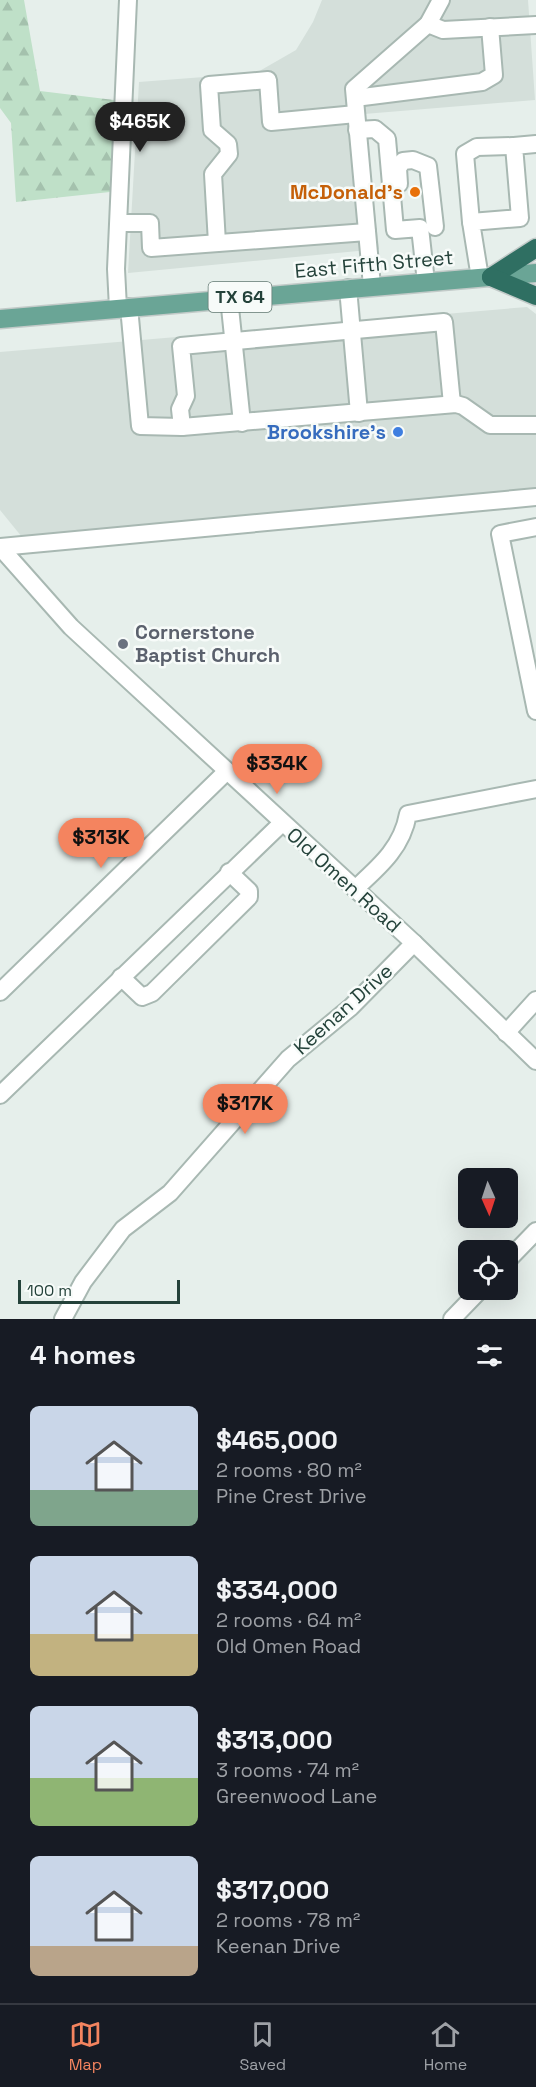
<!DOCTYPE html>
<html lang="en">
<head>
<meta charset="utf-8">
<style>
  body { margin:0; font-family:"Space Grotesk",sans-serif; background:#20242c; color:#f1f3f6; height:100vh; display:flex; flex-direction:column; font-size:22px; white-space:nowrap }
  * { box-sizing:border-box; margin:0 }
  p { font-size:20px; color:#9ea1a6 }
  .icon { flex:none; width:33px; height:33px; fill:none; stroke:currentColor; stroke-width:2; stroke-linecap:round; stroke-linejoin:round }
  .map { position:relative; height:1319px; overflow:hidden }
  .side { display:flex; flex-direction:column; background:#171b24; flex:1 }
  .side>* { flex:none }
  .needle { width:39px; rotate:177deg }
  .buttons { position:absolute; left:458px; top:1168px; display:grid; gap:12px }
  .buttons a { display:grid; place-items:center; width:60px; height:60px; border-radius:9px; background:#171b24; box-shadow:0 6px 24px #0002; font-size:30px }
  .scale { position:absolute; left:18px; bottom:15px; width:162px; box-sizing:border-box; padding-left:6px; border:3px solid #24423a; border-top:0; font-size:16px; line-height:21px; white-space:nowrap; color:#24423a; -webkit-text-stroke:4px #f7fbf9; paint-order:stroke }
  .price { position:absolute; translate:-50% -51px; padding:0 14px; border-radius:21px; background:#f4845f; color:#111; font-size:20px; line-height:39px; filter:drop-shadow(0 2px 3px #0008) }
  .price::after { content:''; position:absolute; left:50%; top:36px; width:18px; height:14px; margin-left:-9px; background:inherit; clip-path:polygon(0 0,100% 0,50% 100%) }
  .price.active { background:#222; color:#fff }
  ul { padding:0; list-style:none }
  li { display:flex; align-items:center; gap:18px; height:150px; padding:0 30px }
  li span { display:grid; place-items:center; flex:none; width:168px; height:120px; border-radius:9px; color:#555 }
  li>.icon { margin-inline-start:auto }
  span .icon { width:72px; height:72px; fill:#fffc; stroke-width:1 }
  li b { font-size:26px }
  h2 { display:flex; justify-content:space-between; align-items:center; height:72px; padding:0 30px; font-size:26px }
  .tabs { display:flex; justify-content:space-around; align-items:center; height:84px; border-top:2px solid #363941; background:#171b24; font-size:16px; color:#9ea1a6 }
  .tabs a { display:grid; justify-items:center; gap:3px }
  .tabs .active { color:#f4845f }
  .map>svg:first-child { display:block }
</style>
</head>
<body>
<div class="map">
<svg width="536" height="1319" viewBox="0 0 536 1319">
  <defs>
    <pattern id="forest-firs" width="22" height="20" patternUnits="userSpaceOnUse" patternTransform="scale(1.5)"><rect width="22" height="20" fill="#bfe0c8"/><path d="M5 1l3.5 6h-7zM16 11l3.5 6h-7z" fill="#a4c1ad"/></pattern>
  </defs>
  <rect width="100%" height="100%" fill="#e6efeb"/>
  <g fill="#d4dfda">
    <polygon points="322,0 528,0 535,100 364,114 379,249 128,273 139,82 256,73 296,50 313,22"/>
    <polygon points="527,307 536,314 536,506 35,553 0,510 0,352"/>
  </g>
  <polygon fill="url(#forest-firs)" points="0,0 24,0 40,91 114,100 110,192 16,202 11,123 0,108"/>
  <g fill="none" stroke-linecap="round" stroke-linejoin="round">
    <defs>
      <g id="minor">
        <polyline points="428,24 443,30 536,25"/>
        <polyline points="355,98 482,82 494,75 490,27"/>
        <polyline points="357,130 375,129 387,139 395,230 420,228 426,282"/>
        <polyline points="399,184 398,168 403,161 413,160 428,166 435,227"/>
        <polyline points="471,222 465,154 477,147 514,146"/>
        <polyline points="119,223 150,223 151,248 367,232"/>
        <polyline points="217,243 213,174 229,154 228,144 212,130 209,85 268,80 271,122 356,114"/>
        <polyline points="480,278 471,222 520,218 514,146 536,144"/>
        <polyline points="372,286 354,89 428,24 441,0"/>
        <polyline points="348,288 359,413"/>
        <polyline points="229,298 242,423"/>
        <polyline points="129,307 140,426 182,427 456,404 463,406 490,425 536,425"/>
        <polyline points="118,308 116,269 128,0"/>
        <polyline points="182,427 180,409 186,396 181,346 444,322 452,404"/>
        <polyline points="536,527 500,534 536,711"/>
        <polyline points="0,547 71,627 414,943 536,1061"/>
        <polyline points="0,547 536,497"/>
        <path d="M355,889c24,-22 47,-41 53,-75l128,-25"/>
        <polyline points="121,977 142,997 152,993 249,897 249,891 229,872"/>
        <polyline points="0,992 226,772"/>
        <polyline points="506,1033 536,1000"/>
        <polyline points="0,1095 282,823"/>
        <polyline points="507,1261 536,1231"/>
        <polyline points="63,1319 83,1282 123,1229 170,1193 288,1059 351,1007 414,943"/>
        <polyline points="452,1319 480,1290"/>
      </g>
      <polyline id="major" points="0,319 536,273"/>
      <g id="highway">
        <polyline points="491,277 536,248"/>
        <polyline points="491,277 536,296"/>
      </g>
    </defs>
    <use href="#minor" stroke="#a8b8b2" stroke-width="20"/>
    <use href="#major" stroke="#c2cac8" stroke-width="21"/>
    <use href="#highway" stroke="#c2cac8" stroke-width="21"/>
    <use href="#minor" stroke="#fff" stroke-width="16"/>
    <use href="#major" stroke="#6aa596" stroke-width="18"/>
    <use href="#highway" stroke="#2f6f62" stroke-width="18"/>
  </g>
  <circle fill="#e8710a" stroke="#f7fbf9" stroke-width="2" cx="415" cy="192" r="6"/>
  <circle fill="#3f7fe0" stroke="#f7fbf9" stroke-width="2" cx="398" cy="432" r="6"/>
  <circle fill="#6b7280" stroke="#f7fbf9" stroke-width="2" cx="123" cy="644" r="6"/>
  <g text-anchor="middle" stroke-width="5" stroke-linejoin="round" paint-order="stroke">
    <rect fill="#f7fbf9" stroke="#637a73" stroke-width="1.5" x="208.5" y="282" width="63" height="30" rx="4.5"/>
    <g font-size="18" font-weight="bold" fill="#24423a">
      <text x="240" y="303">TX 64</text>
    </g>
    <g font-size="20" font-weight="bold" fill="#c56008" stroke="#f7fbf9" text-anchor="end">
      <text x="403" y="199">McDonald's</text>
    </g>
    <g font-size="20" fill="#24423a" stroke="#f7fbf9">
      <text transform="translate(374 264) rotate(-5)" y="7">East Fifth Street</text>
      <text transform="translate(344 880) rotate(42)" y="7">Old Omen Road</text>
      <text transform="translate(343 1009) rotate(-42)" y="7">Keenan Drive</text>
    </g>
    <g font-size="20" font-weight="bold" fill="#366cbe" stroke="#f7fbf9" text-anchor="end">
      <text x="386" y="439">Brookshire's</text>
    </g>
    <g font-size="20" font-weight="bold" fill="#5b616d" stroke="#f7fbf9" text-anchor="start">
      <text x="135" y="639">Cornerstone<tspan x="135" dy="23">Baptist Church</tspan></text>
    </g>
  </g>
</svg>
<div class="buttons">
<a><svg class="needle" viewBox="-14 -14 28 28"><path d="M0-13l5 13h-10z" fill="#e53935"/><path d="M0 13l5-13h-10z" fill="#9ea1a6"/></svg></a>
<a><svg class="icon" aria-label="locate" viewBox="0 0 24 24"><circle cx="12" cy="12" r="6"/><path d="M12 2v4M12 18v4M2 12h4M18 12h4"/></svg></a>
</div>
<div class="scale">100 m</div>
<b class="price active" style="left:140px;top:153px">$465K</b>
<b class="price" style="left:277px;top:795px">$334K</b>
<b class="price" style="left:101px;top:869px">$313K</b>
<b class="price" style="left:245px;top:1135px">$317K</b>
</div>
<section class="side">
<h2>4 homes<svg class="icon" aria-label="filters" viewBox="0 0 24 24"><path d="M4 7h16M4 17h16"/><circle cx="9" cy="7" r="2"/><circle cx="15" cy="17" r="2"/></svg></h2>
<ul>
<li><span style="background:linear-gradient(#c9d6e8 70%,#7fa58c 0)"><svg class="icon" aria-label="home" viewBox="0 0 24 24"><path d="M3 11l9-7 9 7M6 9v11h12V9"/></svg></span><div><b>$465,000</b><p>2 rooms · 80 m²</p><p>Pine Crest Drive</p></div></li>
<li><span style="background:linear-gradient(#c9d6e8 65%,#c2b280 0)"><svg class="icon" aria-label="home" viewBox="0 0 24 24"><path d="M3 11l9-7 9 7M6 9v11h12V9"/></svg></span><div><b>$334,000</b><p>2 rooms · 64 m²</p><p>Old Omen Road</p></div></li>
<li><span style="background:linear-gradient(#c9d6e8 60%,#8fb573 0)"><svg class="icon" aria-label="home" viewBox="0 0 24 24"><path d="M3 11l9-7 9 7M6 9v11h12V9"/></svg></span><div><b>$313,000</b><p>3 rooms · 74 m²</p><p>Greenwood Lane</p></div></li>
<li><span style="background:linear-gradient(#c9d6e8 75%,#b9a48a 0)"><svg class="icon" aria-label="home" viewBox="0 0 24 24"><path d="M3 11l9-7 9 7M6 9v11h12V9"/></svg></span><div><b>$317,000</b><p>2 rooms · 78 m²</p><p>Keenan Drive</p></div></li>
</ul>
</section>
<nav class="tabs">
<a class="active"><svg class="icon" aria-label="map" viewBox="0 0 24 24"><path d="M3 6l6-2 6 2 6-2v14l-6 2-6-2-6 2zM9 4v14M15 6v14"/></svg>Map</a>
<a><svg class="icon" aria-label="saved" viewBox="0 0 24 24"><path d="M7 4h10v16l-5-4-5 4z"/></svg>Saved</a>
<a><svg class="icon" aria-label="home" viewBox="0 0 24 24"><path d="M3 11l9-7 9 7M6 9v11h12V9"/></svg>Home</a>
</nav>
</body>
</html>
